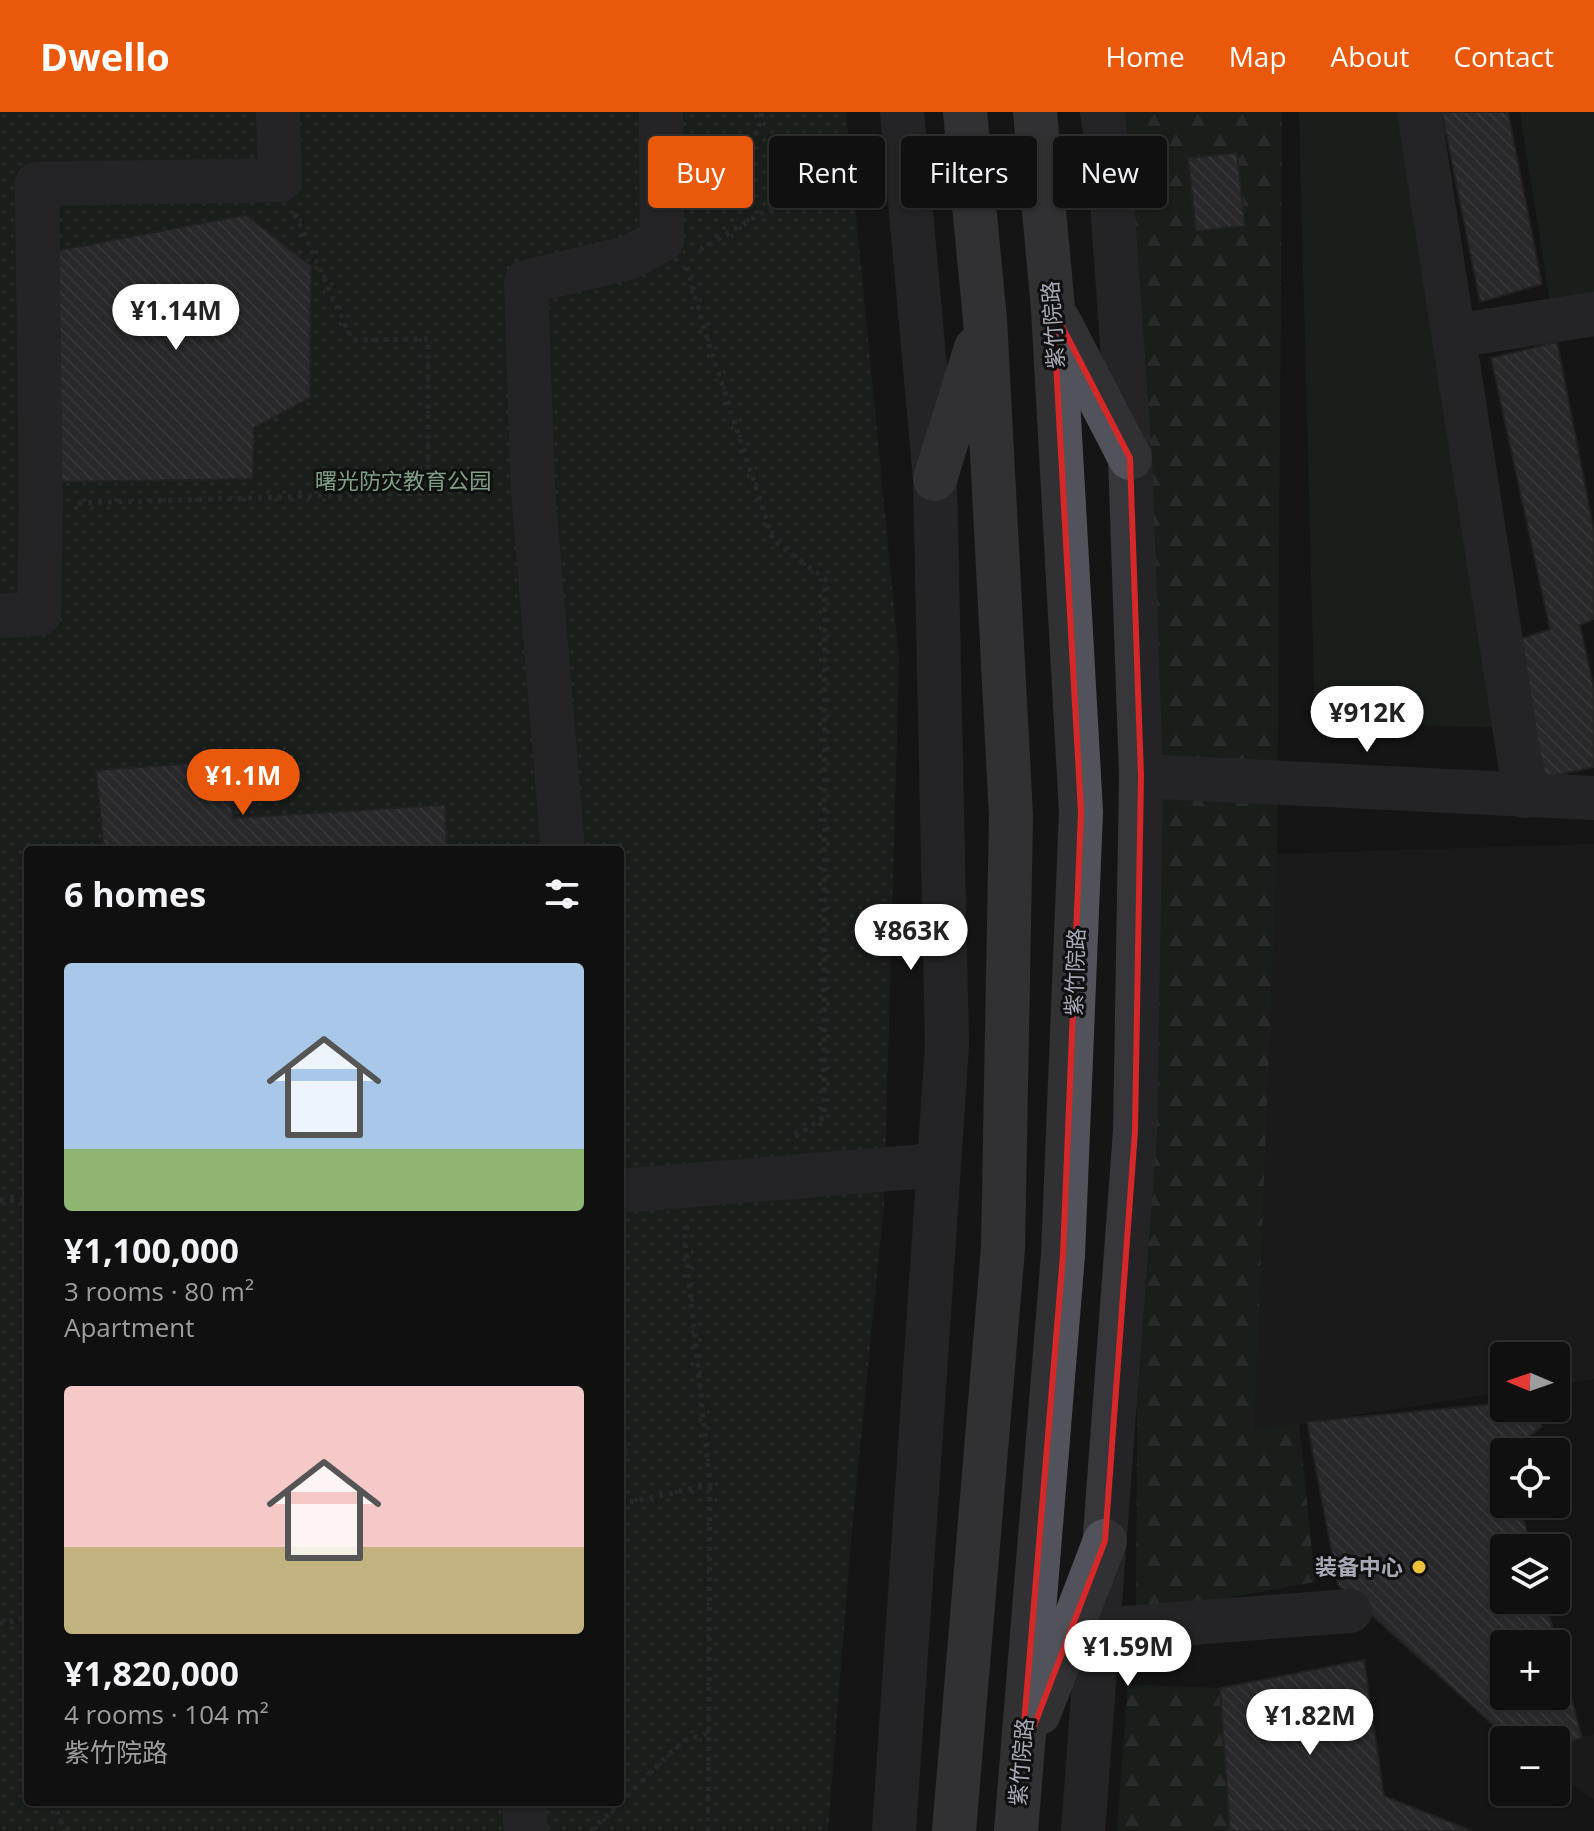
<!DOCTYPE html>
<html lang="en">
<head>
<meta charset="utf-8">
<style>
  body { margin:0; font-family:"Open Sans","Noto Sans SC",sans-serif; background:#191919; color:#f1f3f6; height:100vh; display:flex; flex-direction:column; font-size:30px; white-space:nowrap }
  * { box-sizing:border-box; margin:0 }
  p { font-size:26px; color:#9c9d9f }
  .icon { flex:none; width:44px; height:44px; fill:none; stroke:currentColor; stroke-width:2; stroke-linecap:round; stroke-linejoin:round }
  .map { position:relative; flex:1; overflow:hidden }
  .side { position:absolute; left:24px; top:734px; width:600px; height:960px; display:flex; flex-direction:column; background:#101010; border-radius:8px; box-shadow:0 2px 6px #0004,0 0 0 2px #303030 }
  .side>* { flex:none }
  .hud { position:absolute; left:648px; top:24px; width:760px; height:72px; display:flex; gap:16px }
  .needle { width:52px; rotate:272deg }
  .controls { position:absolute; left:1490px; top:1230px; display:grid; gap:16px }
  .controls a { display:grid; place-items:center; width:80px; height:80px; border-radius:8px; background:#101010; box-shadow:0 2px 6px #0004,0 0 0 2px #303030; font-size:40px }
  .price { position:absolute; translate:-50% -68px; padding:0 18px; border-radius:28px; background:#fff; color:#222; font-size:26px; line-height:52px; filter:drop-shadow(0 2px 4px #0008) }
  .price::after { content:''; position:absolute; left:50%; top:48px; width:24px; height:18px; margin-left:-12px; background:inherit; clip-path:polygon(0 0,100% 0,50% 100%) }
  .price.current { background:#ea580c; color:#fff }
  ul { padding:0; list-style:none }
  li { display:grid; align-content:center; gap:16px; height:424px; padding:0 40px }
  li span { display:grid; place-items:center; height:248px; border-radius:8px; color:#555 }
  li>.icon { margin-inline-start:auto }
  span .icon { width:144px; height:144px; fill:#fffc; stroke-width:1 }
  li b { font-size:34px }
  h2 { display:flex; justify-content:space-between; align-items:center; height:96px; padding:0 40px; font-size:34px }
  .tag { padding:0 28px; border-radius:8px; background:#101010; box-shadow:0 2px 6px #0004,0 0 0 2px #303030; font-size:28px; line-height:72px }
  .tag.current { background:#ea580c; color:#fff }
  header { display:flex; align-items:center; gap:48px; box-sizing:border-box; height:112px; padding:0 40px; background:#ea580c; color:#fff }
  header strong { font-size:38px }
  nav { display:flex; gap:44px; margin-inline-start:auto; font-size:28px }
  .map>svg:first-child { display:block }
</style>
</head>
<body>
<header>
<strong>Dwello</strong>
<nav><a>Home</a><a>Map</a><a>About</a><a>Contact</a></nav>
</header>
<div class="map">
<svg width="1594" height="1719" viewBox="0 0 1594 1719">
  <defs>
    <pattern id="forest-firs" width="22" height="20" patternUnits="userSpaceOnUse" patternTransform="scale(2)"><rect width="22" height="20" fill="#212923"/><path d="M5 1l3.5 6h-7zM16 11l3.5 6h-7z" fill="#3e4541"/></pattern>
    <pattern id="park-dots" width="8" height="8" patternUnits="userSpaceOnUse" patternTransform="scale(2)"><rect width="8" height="8" fill="#212923"/><path d="M2 2h.1M6 6h.1" fill="none" stroke="#3e4541" stroke-width="1.8" stroke-linecap="round"/></pattern>
    <pattern id="building-back-hatch" width="6" height="6" patternUnits="userSpaceOnUse" patternTransform="scale(2)"><rect width="6" height="6" fill="#414246"/><path d="M-1 5l2 2M0 0l6 6M5-1l2 2" fill="none" stroke="#5a5b5e"/></pattern>
  </defs>
  <rect width="100%" height="100%" fill="#151516"/>
  <g fill="#212123">
    <polygon points="1594,732 1594,1267 1556,1272 1556,1244 1504,1244 1504,1280 1254,1319 1277,742"/>
    <polygon points="1594,1622 1594,1687 1556,1662 1556,1634"/>
  </g>
  <g fill="#212923">
    <polygon points="1299,0 1406,0 1492,615 1315,611"/>
    <polygon points="1520,0 1594,0 1594,187 1551,197"/>
  </g>
  <g fill="url(#forest-firs)">
    <polygon points="1117,0 1282,0 1277,742 1254,1318 1299,1312 1315,1470 1136,1502 1141,664"/>
    <polygon points="1128,1573 1220,1576 1230,1719 1117,1719"/>
  </g>
  <path fill="url(#park-dots)" fill-rule="evenodd" d="M0,0h846l53,547 -15,545 -33,335 -23,292h-828zM28,738h592v952h-592z"/>
  <g fill="url(#building-back-hatch)" stroke="#2f2f32" stroke-width="2" fill-rule="evenodd">
    <polygon points="1442,0 1508,0 1542,172 1480,190"/>
    <polygon points="1237,41 1245,114 1196,119 1188,46"/>
    <polygon points="246,103 311,154 310,286 254,316 253,367 50,370 55,139"/>
    <polygon points="1557,230 1594,419 1594,507 1580,513 1594,576 1594,655 1545,666 1517,528 1550,517 1491,246"/>
    <polygon points="228,649 233,706 445,693 447,738 104,738 96,658"/>
    <polygon points="620,1289 628,1342 620,1343"/>
    <path d="M1504,1291v5h29l9,18 -32,26h-6v52h16l11,44h-27v52h41l37,138 -26,8v-6h-46l-172,-155 -31,-163zM1504,1532h52v52h-52z"/>
    <polygon points="1364,1548 1384,1684 1472,1719 1230,1719 1220,1576"/>
  </g>
  <g fill="none" stroke-linecap="round" stroke-linejoin="round">
    <g stroke="#3c3d42" stroke-width="5" stroke-dasharray="4 6" stroke-linecap="butt">
      <polyline points="701,83 758,19 762,0"/>
      <polyline points="295,102 352,228 428,227 428,381"/>
      <polyline points="700,138 820,66 870,44"/>
      <polyline points="687,155 705,220 773,428 825,467 824,1005 794,1025"/>
      <polyline points="78,391 496,379"/>
      <polyline points="0,1088 28,1089"/>
      <polyline points="620,1392 710,1373 684,1119 689,1113"/>
      <polyline points="0,1512 28,1505"/>
      <polyline points="53,1690 65,1719"/>
      <polyline points="591,1719 683,1629 708,1621"/>
      <polyline points="708,1719 710,1373"/>
    </g>
    <g stroke="#36363b" stroke-width="44">
      <polyline points="1419,0 1525,684"/>
      <polyline points="1454,224 1594,202"/>
      <polyline points="0,504 39,502 41,392 37,72 280,68 278,0"/>
      <polyline points="1141,664 1594,686"/>
      <polyline points="563,738 533,378 526,170 628,146 662,128 661,0"/>
      <polyline points="620,1079 938,1053"/>
      <polyline points="1098,1518 1350,1499"/>
      <polyline points="524,1690 526,1719"/>
      <polyline points="894,1719 947,934 935,367 902,0"/>
      <polyline points="1083,1719 1135,1019 1141,664 1130,346 1109,47 1102,0"/>
    </g>
    <g stroke="#52535a" stroke-width="44">
      <polyline points="1059,209 1130,346"/>
      <polyline points="935,367 976,236"/>
      <polyline points="1039,1601 1105,1429"/>
      <polyline points="954,1719 1003,1136 1011,704 985,207 965,0"/>
      <polyline points="1016,1719 1063,1143 1081,700 1053,197 1035,0"/>
    </g>
  </g>
  <path d="M0 0H1594V1719H0ZM1053,197l77,149 11,318 -6,355 -30,410 -84,219 42,-505 18,-443z" fill="#151516" fill-opacity=".55" fill-rule="evenodd"/>
  <path fill="none" stroke="#d62828" stroke-width="6" stroke-linejoin="round" d="M1053,197l77,149 11,318 -6,355 -30,410 -84,219 42,-505 18,-443z"/>
  <circle fill="#e9c23a" stroke="#101011" stroke-width="3" cx="1419" cy="1455" r="8"/>
  <g text-anchor="middle" stroke-width="6" stroke-linejoin="round" paint-order="stroke">
    <g font-size="22" fill="#a7aab6" stroke="#101011">
      <text transform="translate(1053 213) rotate(-94)" y="8">紫竹院路</text>
      <text transform="translate(1075 860) rotate(-88)" y="8">紫竹院路</text>
      <text transform="translate(1021 1650) rotate(-85)" y="8">紫竹院路</text>
    </g>
    <g font-size="22" fill="#7fa085" stroke="#101011">
      <text x="403" y="377">曙光防灾教育公园</text>
    </g>
    <g font-size="22" font-weight="bold" fill="#a7aab6" stroke="#101011" text-anchor="end">
      <text x="1403" y="1463">装备中心</text>
    </g>
  </g>
</svg>
<div class="controls">
<a><svg class="needle" viewBox="-14 -14 28 28"><path d="M0-13l5 13h-10z" fill="#e53935"/><path d="M0 13l5-13h-10z" fill="#9c9d9f"/></svg></a>
<a><svg class="icon" aria-label="locate" viewBox="0 0 24 24"><circle cx="12" cy="12" r="6"/><path d="M12 2v4M12 18v4M2 12h4M18 12h4"/></svg></a>
<a><svg class="icon" aria-label="layers" viewBox="0 0 24 24"><path d="M12 4l9 5-9 5-9-5zM3 14l9 5 9-5"/></svg></a>
<a>+</a>
<a>−</a>
</div>
<b class="price" style="left:176px;top:240px">¥1.14M</b>
<b class="price" style="left:1367px;top:642px">¥912K</b>
<b class="price current" style="left:243px;top:705px">¥1.1M</b>
<b class="price" style="left:911px;top:860px">¥863K</b>
<b class="price" style="left:1128px;top:1576px">¥1.59M</b>
<b class="price" style="left:1310px;top:1645px">¥1.82M</b>
<div class="hud">
<a class="tag current">Buy</a>
<a class="tag">Rent</a>
<a class="tag">Filters</a>
<a class="tag">New</a>
</div>
<section class="side">
<h2>6 homes<svg class="icon" aria-label="filters" viewBox="0 0 24 24"><path d="M4 7h16M4 17h16"/><circle cx="9" cy="7" r="2"/><circle cx="15" cy="17" r="2"/></svg></h2>
<ul>
<li><span style="background:linear-gradient(#a9c7e8 75%,#8fb573 0)"><svg class="icon" aria-label="home" viewBox="0 0 24 24"><path d="M3 11l9-7 9 7M6 9v11h12V9"/></svg></span><div><b>¥1,100,000</b><p>3 rooms · 80 m²</p><p>Apartment</p></div></li>
<li><span style="background:linear-gradient(#f6c9c9 65%,#c2b280 0)"><svg class="icon" aria-label="home" viewBox="0 0 24 24"><path d="M3 11l9-7 9 7M6 9v11h12V9"/></svg></span><div><b>¥1,820,000</b><p>4 rooms · 104 m²</p><p>紫竹院路</p></div></li>
</ul>
</section>
</div>
</body>
</html>
